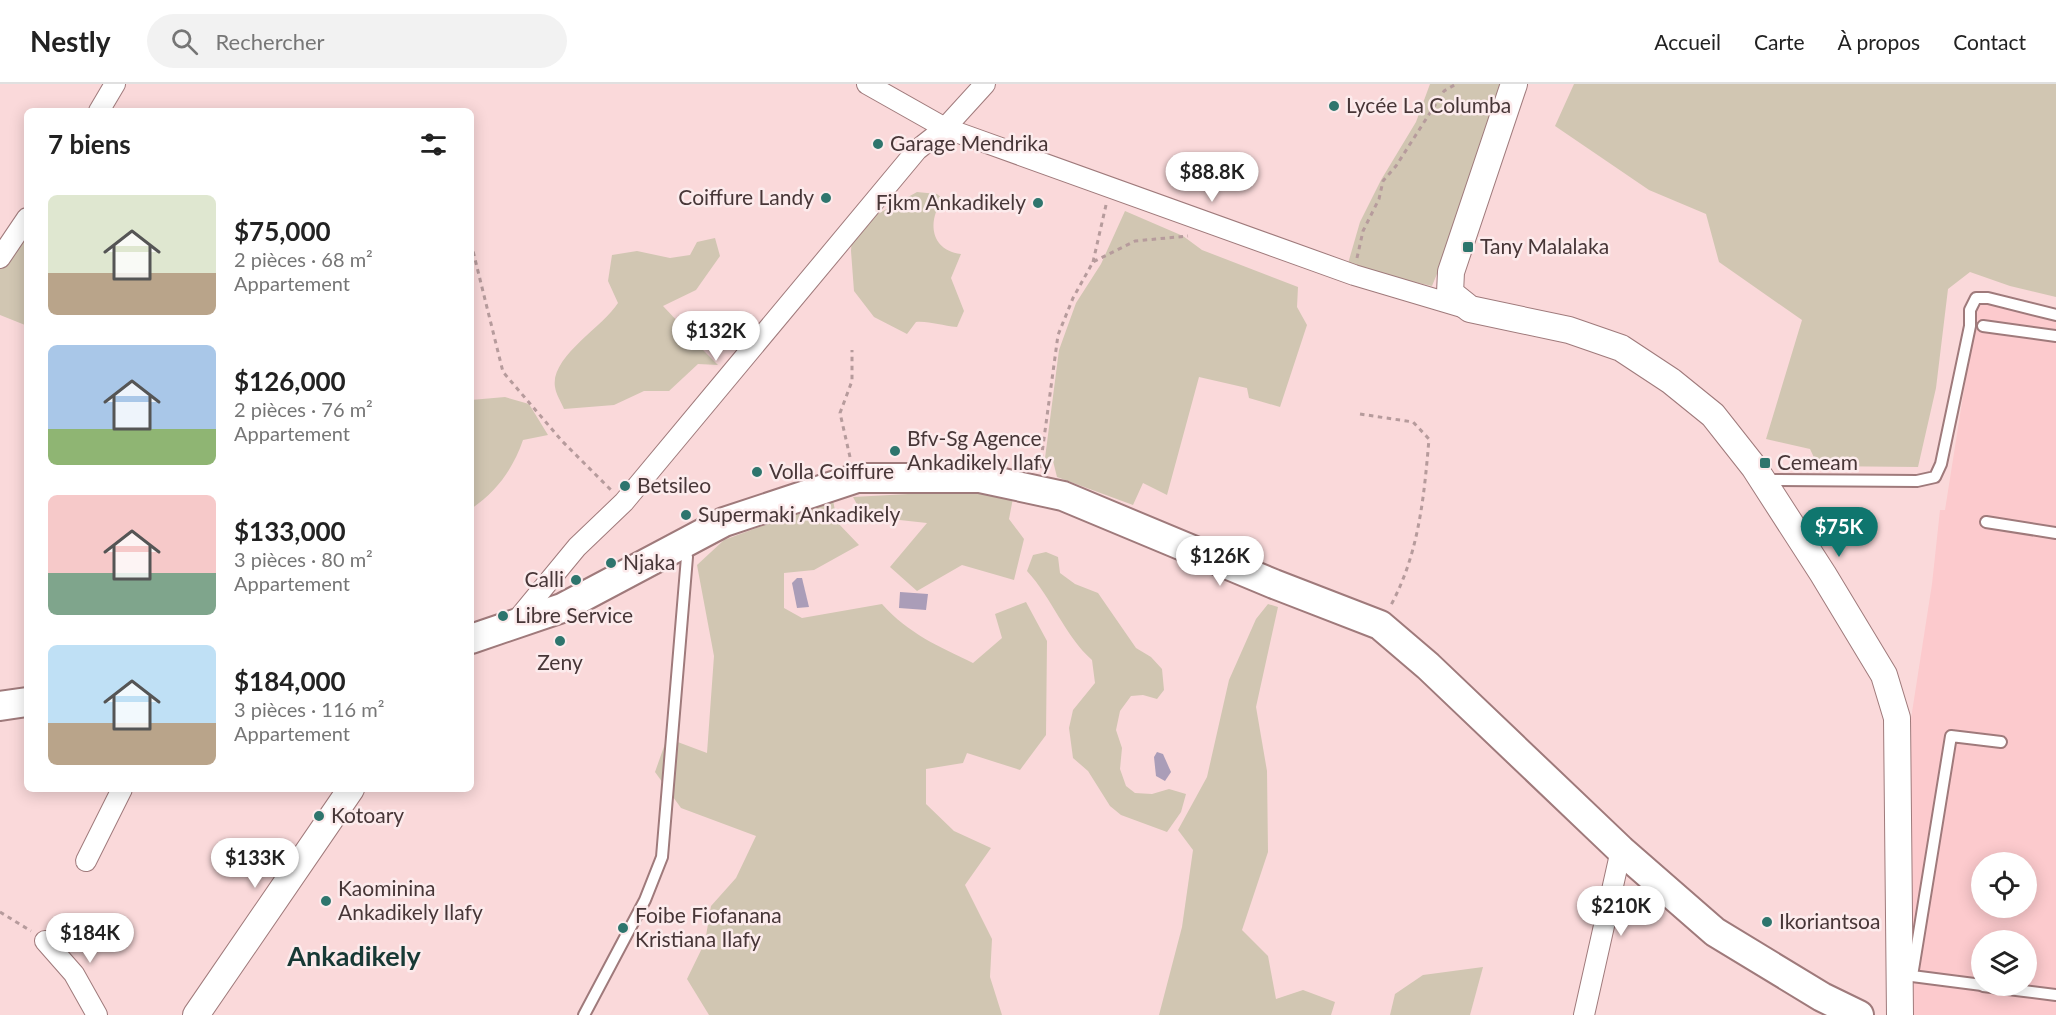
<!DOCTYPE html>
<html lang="fr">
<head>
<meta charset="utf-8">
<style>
  body { margin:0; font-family:Lato,sans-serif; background:#f2f2f2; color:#222; height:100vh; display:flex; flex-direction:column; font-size:22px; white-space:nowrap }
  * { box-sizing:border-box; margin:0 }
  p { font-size:20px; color:#767676 }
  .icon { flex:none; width:33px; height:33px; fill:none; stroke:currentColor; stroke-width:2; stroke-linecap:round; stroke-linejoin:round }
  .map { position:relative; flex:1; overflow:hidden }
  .details { position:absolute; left:24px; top:24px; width:450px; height:684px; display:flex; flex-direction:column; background:#fff; border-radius:9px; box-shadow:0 3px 15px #0003 }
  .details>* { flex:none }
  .controls { position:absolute; left:1971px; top:768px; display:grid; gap:12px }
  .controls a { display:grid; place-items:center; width:66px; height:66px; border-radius:50%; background:#fff; box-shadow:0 3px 15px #0003; font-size:30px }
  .price { position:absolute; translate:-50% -51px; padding:0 14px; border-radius:21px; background:#fff; color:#222; font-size:20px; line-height:39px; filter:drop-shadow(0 2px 3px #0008) }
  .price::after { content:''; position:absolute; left:50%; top:36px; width:18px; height:14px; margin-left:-9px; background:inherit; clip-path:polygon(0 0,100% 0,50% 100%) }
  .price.selected { background:#0f766e; color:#fff }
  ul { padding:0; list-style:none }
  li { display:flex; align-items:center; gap:18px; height:150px; padding:0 24px }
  li span { display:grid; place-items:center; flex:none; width:168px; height:120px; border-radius:9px; color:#555 }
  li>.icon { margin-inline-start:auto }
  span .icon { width:72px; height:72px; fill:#fffc; stroke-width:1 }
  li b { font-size:26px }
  h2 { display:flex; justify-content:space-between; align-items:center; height:72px; padding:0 24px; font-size:26px }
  header { display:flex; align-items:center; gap:36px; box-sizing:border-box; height:84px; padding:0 30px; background:#fff; border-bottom:2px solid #e0e0e0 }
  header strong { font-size:28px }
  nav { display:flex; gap:33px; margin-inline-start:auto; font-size:21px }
  .search { width:420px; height:54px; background:#f2f2f2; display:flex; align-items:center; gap:15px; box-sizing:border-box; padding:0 21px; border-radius:33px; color:#767676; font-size:22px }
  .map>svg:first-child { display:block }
</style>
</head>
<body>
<header>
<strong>Nestly</strong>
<div class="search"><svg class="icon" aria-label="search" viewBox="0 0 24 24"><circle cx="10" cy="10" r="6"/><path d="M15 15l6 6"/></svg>Rechercher</div>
<nav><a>Accueil</a><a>Carte</a><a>À propos</a><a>Contact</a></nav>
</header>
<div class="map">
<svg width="2056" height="931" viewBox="0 0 2056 931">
  <rect width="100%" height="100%" fill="#fad9da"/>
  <path fill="#fccacd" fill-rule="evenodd" d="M1978,217l78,20v694h-145l-8,-245 29,-186 8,-74h5zM1982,778h44v46h-44zM1982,856h44v46h-44z"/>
  <g fill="#d1c6b2">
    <polygon points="1430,0 1503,0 1464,124 1432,202 1347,183 1360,138 1381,96 1416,38"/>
    <polygon points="1574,0 2056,0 2056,213 2010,202 1970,188 1948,205 1936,304 1918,383 1818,382 1810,365 1766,355 1802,236 1719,178 1706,130 1649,106 1555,42"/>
    <path d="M917,108l20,2 6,5c-16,22 -13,51 18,55l-10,24 13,33 -7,16c-15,-1 -27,-6 -41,-5l-9,12 -33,-17 -20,-26 -3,-40 1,-16 13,-14z"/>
    <polygon points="1125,127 1183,152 1202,166 1298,203 1297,223 1307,241 1280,323 1249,314 1247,304 1199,293 1167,411 1143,399 1133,421 1057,393 1053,377 1045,374 1059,266 1076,219 1101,180"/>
    <polygon points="27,141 27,241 25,241 0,231 0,178"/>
    <path d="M715,154l5,18 -24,34 -33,16 18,19 21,16v8l16,16 -20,-1 -29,27h-25l-30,14 -50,4c-3,-7 -8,-15 -9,-22 -5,-30 48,-60 63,-84l-10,-22 4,-26 25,-4 33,7 20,-3 7,-13z"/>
    <path d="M505,313l24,7 19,31 -25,5c-10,29 -26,51 -52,69v-109z"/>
    <polygon points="964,407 1014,409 1009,435 1024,455 1014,496 962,481 917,507 890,483 927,439 863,432 853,413"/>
    <path d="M833,416l4,22 22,23 -45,25 -30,3v35l18,10 80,-14c27,30 56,42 91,59l29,-25 -7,-24 31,-12 21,39 -1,94 -26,35 -53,-17 -4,10 -37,6v35l28,27 37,17 -26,37 27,54 -2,38 12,38h-293l-22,-36 18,-37 6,-36 25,-28 20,-42 -75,-28 -26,-36 12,-34 40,15 7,-97 -17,-91 27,-25z"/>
    <path d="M1046,468l12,5 2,16 15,11 23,9 38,55 15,9 11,12 2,21 -7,9 -14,-4 -12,1 -11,15 -4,19 6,18 -2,21 6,17 9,7 17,1 17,-5 17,5 -5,18 -14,20 -46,-17 -11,-9 -22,-35 -15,-13 -4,-30 4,-18 22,-27 -3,-23c-27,-24 -40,-62 -65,-89l6,-16z"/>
    <polygon points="1268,520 1278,523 1256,623 1267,687 1268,768 1242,846 1268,872 1276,915 1303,906 1335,918 1331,931 1159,931 1182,843 1193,766 1178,746 1207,693 1229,596 1256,535"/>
    <polygon points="1483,883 1470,931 1390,931 1395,910 1423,891"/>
  </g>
  <g fill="#aa9db8">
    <polygon points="802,494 809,523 797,524 792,499 797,494"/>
    <polygon points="900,508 928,510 926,526 899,524"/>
    <polygon points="1157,668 1163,670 1171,688 1165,697 1156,692 1154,673"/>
  </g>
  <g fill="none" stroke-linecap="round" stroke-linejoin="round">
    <defs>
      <g id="service">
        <polyline points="1983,242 2056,252"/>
        <polyline points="1764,396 1917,397 1935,393 1941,380 1970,242 1970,226 1976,214 1988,214 2056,231"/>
        <polyline points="1986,438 2056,449"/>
        <polyline points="1982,901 1912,892 1951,652 2001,658"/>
        <polyline points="1983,902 2056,911"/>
        <polyline points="584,931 645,816 662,773 687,473 682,460"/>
      </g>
      <g id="minor">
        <polyline points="867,0 945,44 1354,191 1465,224"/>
        <polyline points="99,27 115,0"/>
        <polyline points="0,174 27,134"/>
        <polyline points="516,537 577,463 624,418 917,66 945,44 985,0"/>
        <polyline points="86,777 122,705"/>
        <polyline points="45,857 74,890 97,931"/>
        <polyline points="1584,931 1621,766"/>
      </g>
      <g id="tertiary">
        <polyline points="1514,0 1451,188 1450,209 1470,225 1569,246 1621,264 1671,297 1713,331 1754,383 1823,490 1884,591 1897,634 1900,931"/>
        <polyline points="196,931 351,705"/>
      </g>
      <g id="secondary">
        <polyline points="471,555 562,524 724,438 857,394 980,394 1063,412 1274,500 1380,541 1428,582 1621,766 1715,848 1822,913 1859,931"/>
        <polyline points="0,622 27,618"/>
      </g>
    </defs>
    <use href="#service" stroke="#9f7a7b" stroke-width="14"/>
    <use href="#minor" stroke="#9f7a7b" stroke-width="22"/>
    <use href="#tertiary" stroke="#9f7a7b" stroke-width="28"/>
    <use href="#secondary" stroke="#9f7a7b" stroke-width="32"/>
    <g stroke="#b69b9c" stroke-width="3" stroke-dasharray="4.5 4.5" stroke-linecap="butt">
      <polyline points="471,159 503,288 562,357 612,407"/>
      <polyline points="1357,174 1363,147 1379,115 1383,97 1396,82 1444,7 1456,0"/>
      <polyline points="1093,178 1106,121"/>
      <path d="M1360,330l53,8 16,17c-5,58 -10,114 -38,166"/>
      <polyline points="850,373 840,329 852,297 852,266"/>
      <polyline points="1040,384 1058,251 1073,214 1093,178 1135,157 1188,152"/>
      <polyline points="0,828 31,847"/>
    </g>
    <use href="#service" stroke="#fff" stroke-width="10"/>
    <use href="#minor" stroke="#fff" stroke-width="20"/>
    <use href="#tertiary" stroke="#fff" stroke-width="26"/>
    <use href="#secondary" stroke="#fff" stroke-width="28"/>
  </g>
  <g fill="#2e756d" stroke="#fcebec" stroke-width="2">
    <circle cx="1334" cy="22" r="6"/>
    <circle cx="878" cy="60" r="6"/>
    <circle cx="826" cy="114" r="6"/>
    <circle cx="1038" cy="119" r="6"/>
    <rect x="1462" y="157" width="12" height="12" rx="3"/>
    <circle cx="895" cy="367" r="6"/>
    <rect x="1759" y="373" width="12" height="12" rx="3"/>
    <circle cx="757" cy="388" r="6"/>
    <circle cx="625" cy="402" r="6"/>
    <circle cx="686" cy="431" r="6"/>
    <circle cx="611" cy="479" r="6"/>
    <circle cx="576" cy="496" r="6"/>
    <circle cx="503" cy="532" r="6"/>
    <circle cx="560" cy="557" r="6"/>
    <circle cx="319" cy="732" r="6"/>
    <circle cx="326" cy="817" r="6"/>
    <circle cx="1767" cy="838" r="6"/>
    <circle cx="623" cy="844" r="6"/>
  </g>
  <g text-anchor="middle" stroke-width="5" stroke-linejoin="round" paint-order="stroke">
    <g font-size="21" fill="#473637" stroke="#fcebec" text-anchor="start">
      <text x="1346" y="29">Lycée La Columba</text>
      <text x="890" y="67">Garage Mendrika</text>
      <text x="814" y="121" text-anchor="end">Coiffure Landy</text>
      <text x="1026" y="126" text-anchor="end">Fjkm Ankadikely</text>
      <text x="1480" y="170">Tany Malalaka</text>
      <text x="907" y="362">Bfv-Sg Agence<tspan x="907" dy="24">Ankadikely Ilafy</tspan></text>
      <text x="1777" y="386">Cemeam</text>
      <text x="769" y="395">Volla Coiffure</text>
      <text x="637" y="409">Betsileo</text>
      <text x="698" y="438">Supermaki Ankadikely</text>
      <text x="623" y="486">Njaka</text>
      <text x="564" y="503" text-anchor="end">Calli</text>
      <text x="515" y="539">Libre Service</text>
      <text x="560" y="586" text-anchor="middle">Zeny</text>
      <text x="331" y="739">Kotoary</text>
      <text x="338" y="812">Kaominina<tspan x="338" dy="24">Ankadikely Ilafy</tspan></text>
      <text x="635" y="839">Foibe Fiofanana<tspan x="635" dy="24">Kristiana Ilafy</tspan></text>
      <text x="1779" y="845">Ikoriantsoa</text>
    </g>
    <g font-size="27" font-weight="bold" fill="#173935" stroke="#fcebec">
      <text x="354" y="882">Ankadikely</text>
    </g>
  </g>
</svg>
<div class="controls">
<a><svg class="icon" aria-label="locate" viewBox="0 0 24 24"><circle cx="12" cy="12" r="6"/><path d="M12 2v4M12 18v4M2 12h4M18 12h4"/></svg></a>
<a><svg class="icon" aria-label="layers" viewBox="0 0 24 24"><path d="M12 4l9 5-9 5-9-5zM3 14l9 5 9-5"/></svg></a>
</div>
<b class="price" style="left:1212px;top:119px">$88.8K</b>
<b class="price" style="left:716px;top:278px">$132K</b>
<b class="price selected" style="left:1839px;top:474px">$75K</b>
<b class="price" style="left:1220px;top:503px">$126K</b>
<b class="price" style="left:255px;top:805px">$133K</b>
<b class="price" style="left:1621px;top:853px">$210K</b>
<b class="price" style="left:90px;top:880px">$184K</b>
<section class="details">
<h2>7 biens<svg class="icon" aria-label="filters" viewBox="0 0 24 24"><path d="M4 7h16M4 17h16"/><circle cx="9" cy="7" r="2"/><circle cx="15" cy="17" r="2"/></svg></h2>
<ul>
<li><span style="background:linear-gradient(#dfe7d0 65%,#b9a48a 0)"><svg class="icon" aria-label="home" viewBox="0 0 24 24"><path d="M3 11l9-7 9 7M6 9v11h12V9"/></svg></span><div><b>$75,000</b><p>2 pièces · 68 m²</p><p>Appartement</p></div></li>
<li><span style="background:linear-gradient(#a9c7e8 70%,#8fb573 0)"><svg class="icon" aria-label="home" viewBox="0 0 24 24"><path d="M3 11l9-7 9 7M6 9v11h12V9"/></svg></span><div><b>$126,000</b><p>2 pièces · 76 m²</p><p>Appartement</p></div></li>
<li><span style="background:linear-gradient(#f6c9c9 65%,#7fa58c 0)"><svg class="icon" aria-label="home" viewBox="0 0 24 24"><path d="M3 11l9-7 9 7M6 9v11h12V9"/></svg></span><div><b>$133,000</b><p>3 pièces · 80 m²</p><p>Appartement</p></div></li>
<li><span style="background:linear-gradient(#bfe0f5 65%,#b9a48a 0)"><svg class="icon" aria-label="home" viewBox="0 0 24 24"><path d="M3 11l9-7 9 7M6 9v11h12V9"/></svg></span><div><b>$184,000</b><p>3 pièces · 116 m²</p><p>Appartement</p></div></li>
</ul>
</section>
</div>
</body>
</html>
